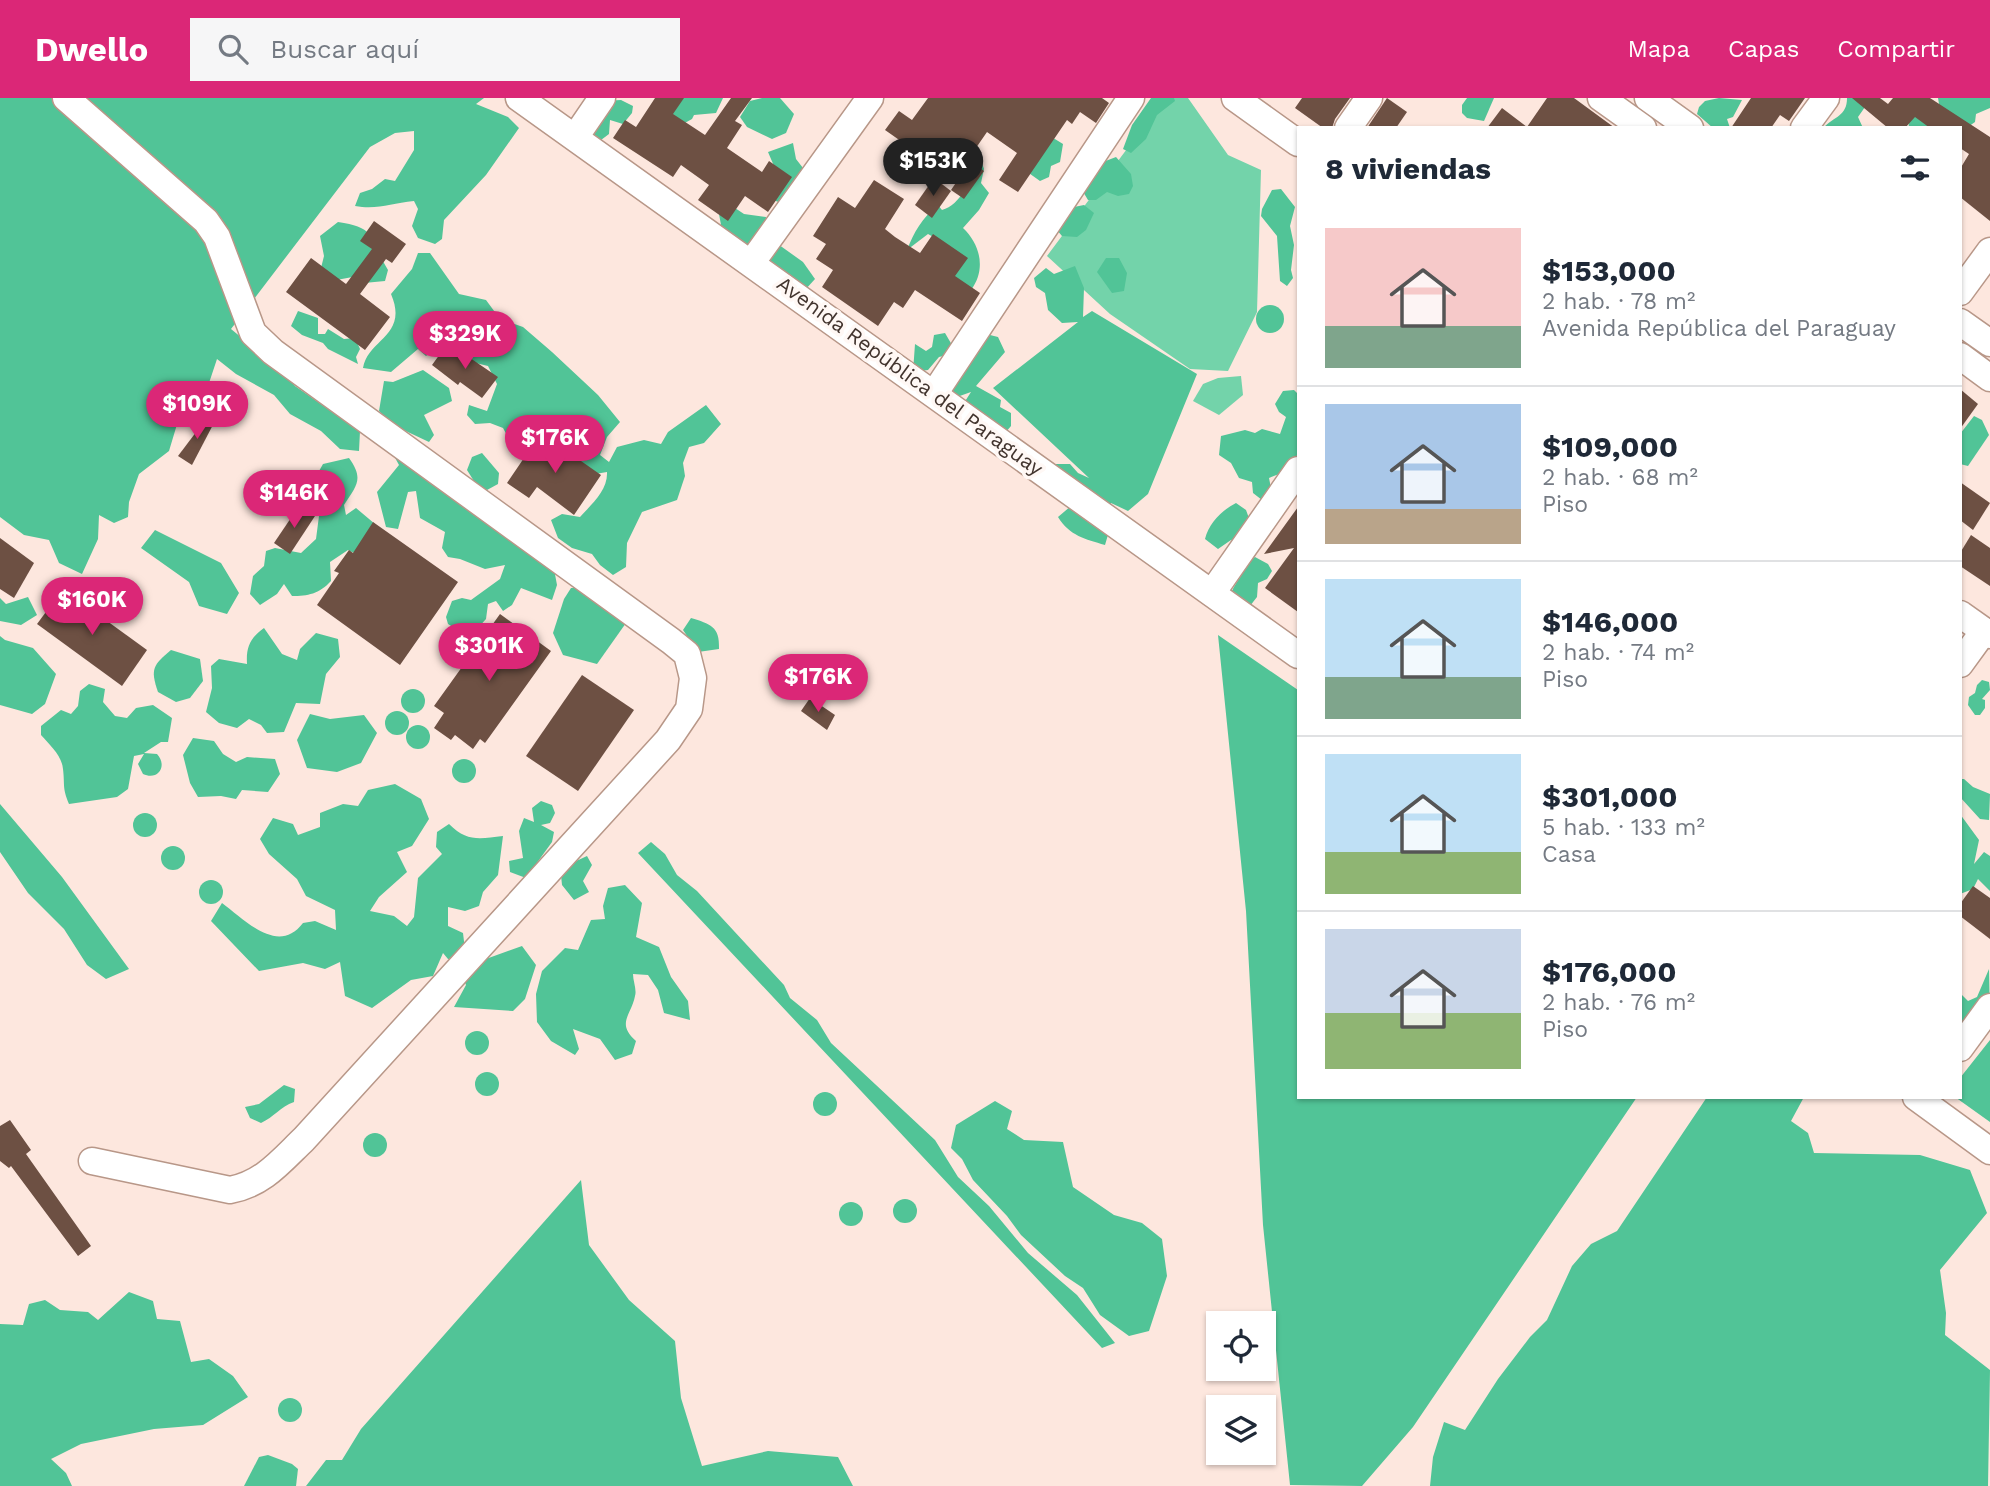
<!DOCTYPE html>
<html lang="es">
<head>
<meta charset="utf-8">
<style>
  body { margin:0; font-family:"Work Sans",sans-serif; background:#f6f6f7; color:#1f2937; height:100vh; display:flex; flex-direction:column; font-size:26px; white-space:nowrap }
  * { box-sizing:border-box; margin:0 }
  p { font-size:23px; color:#747a83 }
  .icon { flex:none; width:38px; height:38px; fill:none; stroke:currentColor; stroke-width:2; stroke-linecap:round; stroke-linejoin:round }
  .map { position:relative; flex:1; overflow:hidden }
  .side { position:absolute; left:1297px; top:28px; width:665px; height:973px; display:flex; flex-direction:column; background:#fff; border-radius:0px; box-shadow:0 2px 5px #0004 }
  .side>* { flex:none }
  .fabs { position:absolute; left:1206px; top:1213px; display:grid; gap:14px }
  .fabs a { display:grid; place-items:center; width:70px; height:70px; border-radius:0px; background:#fff; box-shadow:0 2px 5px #0004; font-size:35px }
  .price { position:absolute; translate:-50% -60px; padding:0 16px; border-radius:24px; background:#db2777; color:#fff; font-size:23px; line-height:46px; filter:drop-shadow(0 2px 4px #0008) }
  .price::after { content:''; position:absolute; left:50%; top:42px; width:21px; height:16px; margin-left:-10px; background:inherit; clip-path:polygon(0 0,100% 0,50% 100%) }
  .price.selected { background:#222; color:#fff }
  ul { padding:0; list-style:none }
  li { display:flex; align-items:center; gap:21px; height:175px; padding:0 28px }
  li+li { border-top:2px solid #e0e1e3 }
  li span { display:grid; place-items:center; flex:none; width:196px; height:140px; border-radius:0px; color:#555 }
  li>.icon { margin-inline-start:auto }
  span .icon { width:84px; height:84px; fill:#fffc; stroke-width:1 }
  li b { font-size:30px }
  h2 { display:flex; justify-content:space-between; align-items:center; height:84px; padding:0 28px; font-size:30px }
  header { display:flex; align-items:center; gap:42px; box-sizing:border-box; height:98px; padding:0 35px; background:#db2777; color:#fff }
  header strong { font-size:33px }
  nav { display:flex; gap:38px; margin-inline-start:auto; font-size:24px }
  .search { width:490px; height:63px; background:#f6f6f7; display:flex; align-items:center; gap:18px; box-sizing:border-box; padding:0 24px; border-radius:0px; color:#747a83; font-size:26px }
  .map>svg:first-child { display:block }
</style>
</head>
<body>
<header>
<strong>Dwello</strong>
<div class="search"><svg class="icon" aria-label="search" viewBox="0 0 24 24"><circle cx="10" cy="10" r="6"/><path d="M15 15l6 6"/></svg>Buscar aquí</div>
<nav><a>Mapa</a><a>Capas</a><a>Compartir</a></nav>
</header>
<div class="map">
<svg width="1990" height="1388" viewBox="0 0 1990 1388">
  <rect width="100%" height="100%" fill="#fde7de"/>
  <g fill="#73d3aa">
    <polygon points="1165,0 1188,0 1228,57 1261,72 1257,214 1228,273 1190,271 1110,216 1047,158"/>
    <polygon points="1241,278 1243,297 1219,317 1193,303 1203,286 1218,280"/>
  </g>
  <g fill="#51c497">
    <path d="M0,0h484l-8,6 32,13 11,11 -33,47 -42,45 -2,19 -7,5 -17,-6 -6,-12 6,-17 -4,-8c-23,2 -36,9 -59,5l5,-13 12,-4 13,-10 10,2 19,-31v-19l-19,2 -25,14 -139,182 17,14 10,14 28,16 9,13 65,45 -1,20 -19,-2 -19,-18 -31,-17 -16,-19 -38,-21 -19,-15 -10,30 -14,3 -9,-2 -17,21 11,10 -9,30 -30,23 -10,28 -1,15 -14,6 -15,-8 -1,24 -16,35 -23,-11 -10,-23 -25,-5 -24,-18z"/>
    <polygon points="661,0 723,0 716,15 694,17 692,21 683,26 674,22"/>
    <polygon points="762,0 780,0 794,16 786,35 772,41 747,29 740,19 750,3"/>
    <polygon points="1151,0 1174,0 1175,3 1157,17 1146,41 1131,55 1123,51 1132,27"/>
    <polygon points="1467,0 1494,0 1484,23 1467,20 1462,15 1462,7"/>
    <polygon points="1719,0 1742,2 1733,19 1727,21 1730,30 1713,30 1697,16 1699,9 1705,3"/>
    <path d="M1847,0h11l7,9 -7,10 5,11h-40c12,-12 24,-12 24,-30z"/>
    <polygon points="1938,0 1990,0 1990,10 1976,16 1975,24 1965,31 1951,26 1949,30 1909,30 1908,19 1940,12"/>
    <polygon points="621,2 633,8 632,15 623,26 610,22 609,36 597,45 584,34 602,3"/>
    <polygon points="1050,38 1063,46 1060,64 1051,68 1049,79 1040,83 1026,73"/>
    <polygon points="793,45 796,61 803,70 784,106 773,102 774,68 768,54"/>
    <polygon points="1116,59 1131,76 1133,88 1129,96 1118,98 1107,94 1096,102 1088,102 1082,92 1103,64"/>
    <path d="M976,65h6l2,6 -3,14 8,10 -10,17 -16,18c18,17 23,42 8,62l-19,-10 -15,-41 -9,-5 -21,16c7,-18 15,-32 31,-45l4,5c19,-5 28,-30 34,-47z"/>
    <polygon points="1281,91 1295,109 1290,128 1294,147 1291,172 1293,180 1287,188 1280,183 1277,138 1261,118 1262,111 1272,92"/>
    <polygon points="1084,107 1094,115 1086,132 1077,139 1062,138 1051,125 1069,110"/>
    <polygon points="732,108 744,116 766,119 765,132 750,148 735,142 722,132 718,111"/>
    <path d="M338,124c41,6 31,17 50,48l-3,11 -21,2 -6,-7 -27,5 -11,-9 4,-16 -4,-20z"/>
    <polygon points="775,144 803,164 815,181 805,192 789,191 768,161"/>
    <path d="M418,155h12l29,41 27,6 14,19 23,8 29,25 46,43 22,27 -13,15 -7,18 9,7 8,-15 27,-7 17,4 7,-12 38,-27 15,19 -17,19 -15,4 -6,16 2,13 -8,24 -35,12 -15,31 -1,24 -13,8 -13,-10 -8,-11 -20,-6 -14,-10 -7,-18 11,-6 18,3c12,-13 28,-27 27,-45l-18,3 -40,-22 -14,-15 -7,1 -4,7 -6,2 -9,-9 -6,-11 -13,-5 -15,1 -8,-9 2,-10 18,6 10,-27 -9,-18 -41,-10 -10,-8 -11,8 -8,-7 -27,23 -28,-4c5,-29 46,-32 28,-74l21,-25z"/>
    <polygon points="1106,160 1119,160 1127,175 1124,193 1112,195 1097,174"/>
    <path d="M1075,168l9,22 -1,29 9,-6 105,63 -49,120 -20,17 -17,-8 1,18 -7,24c-20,-6 -35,-9 -47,-28l13,-11 -22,-30 6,-12h15l8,9 11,5 -96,-90 85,-66 -16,1 -14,-13 -3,-17 -9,-6 -2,-9 12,-10 8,6z"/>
    <circle cx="1270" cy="221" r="14"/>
    <polygon points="298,213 318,220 318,236 325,236 328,231 344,241 355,240 360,251 356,259 358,266 328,251 323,245 302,237 291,228"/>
    <polygon points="945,235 952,247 947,257 939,259 928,272 913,274 915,246 926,253 932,249 934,237"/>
    <polygon points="986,236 998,239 1005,254 976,288 1001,302 1000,309 1011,315 1011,328 999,342 962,308 971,294 954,300 944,272"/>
    <polygon points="423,272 449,290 452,303 424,317 434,337 429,344 393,327 379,313 384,283 393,284"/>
    <polygon points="1294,292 1298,296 1298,356 1292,365 1286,365 1279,376 1269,380 1271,390 1262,402 1253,395 1252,384 1239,380 1231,365 1219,357 1221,338 1245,332 1255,335 1262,331 1280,336 1286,319 1279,314 1275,306 1283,293"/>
    <polygon points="1974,318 1982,322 1989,337 1968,368 1960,366 1960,336"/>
    <polygon points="388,347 554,471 557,487 552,502 521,490 512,507 503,513 496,503 488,506 486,521 476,532 459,533 448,526 446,519 452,503 462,500 471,502 500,481 505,467 485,471 460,461 448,459 442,450 445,434 420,420 416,393 408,394 398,431 386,429 377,394 399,367"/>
    <polygon points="482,355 499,375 498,386 487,392 477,388 467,372 472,359"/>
    <path d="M349,360c15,21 8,27 -5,47l2,10 10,-7 19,16 -17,31 -10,-5 -18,12 1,19c-12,13 -23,15 -39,15l-8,-12 -7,10 -17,11 -10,-11 3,-18 11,-10 2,-15 9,-3 26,5 15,-14 3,-23 -12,-14 -2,-18 9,-4 9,-16z"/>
    <path d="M1236,405l10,7 4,11 -12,18 -7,1 -13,9 -13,-10c4,-16 17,-29 31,-36z"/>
    <polygon points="155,432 221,465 239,495 227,516 199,508 189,484 141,450"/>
    <path d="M1255,459l13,7 4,7 -5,8 -9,4 -1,14 -11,14 -14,-20c5,-11 12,-17 15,-29z"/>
    <polygon points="612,488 626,525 597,566 563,557 553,535 564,501 571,490"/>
    <polygon points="28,499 37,517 21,527 0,523 0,500 6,506"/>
    <path d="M691,520c19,6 29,8 28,31l-21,3 -15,-22z"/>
    <path d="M264,530l18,26 15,6 3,-11 16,-16 22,6 2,18 -14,17 -6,30 -24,-1 -12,29 -17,1 -6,-8 -12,-6 -12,9 -18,-5 -13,-11 6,-24 -1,-22 8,-7 28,5c-1,-17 3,-26 17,-36z"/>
    <polygon points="1218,537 1298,592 1298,999 1637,999 1413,1329 1362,1388 1290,1387 1263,1127 1246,813"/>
    <polygon points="0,538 5,542 33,550 56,576 45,606 32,616 0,607"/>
    <path d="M171,552l29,9 3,22 -13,17 -14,4 -18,-10c-8,-23 -5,-27 13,-42z"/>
    <polygon points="1982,582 1989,584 1990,592 1982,601 1985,602 1985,610 1980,617 1975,617 1968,607 1969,599 1975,595 1977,587"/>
    <path d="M89,586l16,5 -2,13 12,14 12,2 9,-10 17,-3 19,13 -4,24h-7l-17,11 13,1c11,12 1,27 -14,20l-5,-10 6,-10 -10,2 -6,33 -11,8 -48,7c-7,-17 -4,-18 -6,-35 -1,-13 -13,-24 -22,-34v-9l20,-16 10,4 7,-8 2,-15z"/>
    <circle cx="413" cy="603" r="12"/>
    <circle cx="397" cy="625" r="12"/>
    <polygon points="310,616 330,621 364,617 377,635 361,665 337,674 307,670 297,642"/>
    <circle cx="418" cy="639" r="12"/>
    <polygon points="193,640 214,643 223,656 236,664 247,659 275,661 280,676 268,694 242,692 236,701 221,698 198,699 190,685 183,657"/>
    <circle cx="464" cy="673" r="12"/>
    <polygon points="1960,681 1964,681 1973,689 1990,696 1989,722 1980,721 1960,699"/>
    <path d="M395,686l26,15 8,20 -17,27 -15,6 10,20 -28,25 -9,14 24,5 13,10 7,-9 4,-39 24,-24 -6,-7 1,-15 12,-8c18,18 30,15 54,12l-5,39 -15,17 -4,14 -14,5 -17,-4v19l15,7 3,25 -18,1 -5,-6 -10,23 -22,4 -39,28 -27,-12 -5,-34 -15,7 -22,-6 -44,8 -48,-50 11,-18c23,17 56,53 81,20l12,-2 21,9 -1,-20 -29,-14 -9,-17 -28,-25 -9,-15 13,-21 20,6 5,11 22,-8v-14l23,-9 15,2 10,-16z"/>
    <polygon points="541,703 552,707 555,715 550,725 541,727 554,734 552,744 526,780 510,774 509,763 523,760 519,733 524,720 534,724 532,710"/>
    <polygon points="0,706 62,779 129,871 106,881 87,867 64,831 28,795 0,754"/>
    <circle cx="145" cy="727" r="12"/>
    <polygon points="1960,716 1979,742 1974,766 1984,754 1990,758 1990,793 1978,781 1973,791 1960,796"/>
    <polygon points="651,744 665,756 677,777 697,793 784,887 790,900 817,922 831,945 935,1042 958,1079 989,1108 1028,1155 1077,1197 1115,1245 1102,1250 638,755"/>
    <circle cx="173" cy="760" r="12"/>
    <polygon points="587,758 592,767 583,783 589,794 574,802 562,787 561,777 572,765"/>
    <circle cx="211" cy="794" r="12"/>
    <path d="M625,787l17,18 -6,34 23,10 12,30 17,24 2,19 -26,-7 -6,-23 -10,-15 -15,-1c0,7 4,16 2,22 -4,20 -19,27 1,45l-4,13 -17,6 -15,-21 -27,-10 6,20 -4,6 -24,-14 -14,-19 -1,-28 6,-23 23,-23 13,2 13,-30 14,-1 -2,-13 5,-18z"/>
    <polygon points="522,848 536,867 525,901 513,913 454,909 466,887 463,880 472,866"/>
    <polygon points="1989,871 1990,921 1960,932 1960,895 1968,903 1977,899"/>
    <circle cx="477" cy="945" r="12"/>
    <polygon points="1990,942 1990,1024 1955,999 1960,999 1960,980"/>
    <circle cx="487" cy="986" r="12"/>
    <path d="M284,987l11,4 -1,13c-14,5 -20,15 -33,21l-11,-5 -5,-11 14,-3z"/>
    <circle cx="825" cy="1006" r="12"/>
    <polygon points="1707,999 1804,999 1791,1023 1808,1035 1814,1055 1920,1057 1970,1072 1987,1115 1940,1172 1946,1215 1945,1237 1990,1272 1988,1388 1430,1388 1433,1359 1444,1324 1465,1332 1498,1281 1530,1239 1547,1222 1572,1168 1591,1146 1617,1133"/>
    <polygon points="995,1003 1012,1013 1007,1031 1024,1042 1063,1044 1073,1089 1114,1117 1142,1125 1162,1141 1167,1178 1149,1233 1129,1238 1100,1217 1083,1190 1065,1178 1021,1137 1007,1118 973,1082 962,1061 951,1050 956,1027"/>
    <circle cx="375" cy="1047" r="12"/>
    <polygon points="581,1082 589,1147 629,1202 675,1243 681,1300 702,1368 768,1353 838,1359 853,1388 306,1388 326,1362 342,1362 361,1331"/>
    <circle cx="905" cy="1113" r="12"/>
    <circle cx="851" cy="1116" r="12"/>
    <polygon points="129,1194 153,1203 157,1221 180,1223 191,1264 209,1261 233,1278 248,1299 203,1327 154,1331 81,1346 51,1361 66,1375 72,1388 0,1388 0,1226 23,1227 29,1206 45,1202 60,1212 88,1214 98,1222"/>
    <circle cx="290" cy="1312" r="12"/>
    <polygon points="268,1357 292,1366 298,1371 296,1388 244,1388 259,1359"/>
  </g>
  <g fill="#6d5043">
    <polygon points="655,0 684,0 673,16 705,37 731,0 752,0 735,23 742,27 727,50 762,74 769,63 792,79 768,114 745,98 728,123 698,102 709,87 681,67 673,79 613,40 625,22 636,29"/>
    <polygon points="928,0 1102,0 1109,5 1096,25 1080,14 1072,26 1067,22 1018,94 999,82 1017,55 987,34 969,60 940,40 925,60 885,32 899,13 912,22"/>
    <polygon points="1302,0 1350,0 1335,21 1332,30 1323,30 1295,10"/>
    <polygon points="1387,0 1407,14 1396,30 1367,30"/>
    <polygon points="1547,0 1574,0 1615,30 1487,30 1502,10 1527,29"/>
    <polygon points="1751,0 1805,0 1789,23 1780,17 1771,30 1731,30"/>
    <polygon points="1852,0 1880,0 1888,6 1893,0 1930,0 1990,39 1990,123 1960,99 1960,71 1969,56 1960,50 1960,30 1930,30 1915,19 1905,30 1888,30"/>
    <polygon points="971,63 984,73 964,101 951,92"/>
    <polygon points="934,80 951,93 932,120 915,107"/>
    <polygon points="874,82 904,101 885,131 895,139 920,155 933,136 968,160 955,178 980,195 962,223 915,192 903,210 894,204 878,228 822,189 833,172 816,161 826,146 813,138 838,99 855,110"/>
    <polygon points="374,123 406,146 392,165 386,161 360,196 390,219 365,252 286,194 311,160 346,186 372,151 360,143"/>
    <polygon points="448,245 498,279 482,300 460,284 458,287 432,267"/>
    <polygon points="1960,291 1978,306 1960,331"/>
    <polygon points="209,317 216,321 192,367 178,358"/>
    <polygon points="541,335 601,377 574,417 537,389 529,400 507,385"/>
    <polygon points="1960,384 1990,405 1973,432 1960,422"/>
    <polygon points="299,408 315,418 290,456 274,445"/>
    <polygon points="1298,409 1298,514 1265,490 1294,450 1264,456"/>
    <polygon points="373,424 458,484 400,567 317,507 339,475 334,473 349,452 353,455"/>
    <polygon points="1971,437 1990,450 1990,488 1960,468 1960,455"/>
    <polygon points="0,440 34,465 14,500 0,491"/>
    <polygon points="63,491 147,552 122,588 37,526"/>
    <polygon points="500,516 551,553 485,645 480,641 473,651 455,637 451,642 434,630 444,615 434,608"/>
    <polygon points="582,577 634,612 578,693 526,658"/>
    <polygon points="810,600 835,617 827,632 801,613"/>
    <polygon points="1973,788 1990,800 1990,841 1960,818 1960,806"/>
    <polygon points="10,1022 31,1052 26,1056 91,1148 78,1158 11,1068 9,1070 0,1063 0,1028"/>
  </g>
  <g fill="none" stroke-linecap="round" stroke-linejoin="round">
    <defs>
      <g id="minor">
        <path d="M66,0l140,123 11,16 36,96 20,19 398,289 16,13 6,24 -4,31 -21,31 -364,399c-23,22 -41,45 -74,51l-138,-29"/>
        <polyline points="519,0 1298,557"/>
        <polyline points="1235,0 1298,45"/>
        <polyline points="1601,0 1643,30"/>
        <polyline points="1648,0 1690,30"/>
        <polyline points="1348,30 1369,0"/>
        <polyline points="1804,30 1826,0"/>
        <polyline points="576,38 602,0"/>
        <polyline points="752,164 870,0"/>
        <polyline points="1960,194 1990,153"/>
        <polyline points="1960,224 1990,245"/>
        <polyline points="1960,258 1990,280"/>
        <polyline points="934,296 1131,0"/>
        <polyline points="1212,495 1298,372"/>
        <polyline points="1960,516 1990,537"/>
        <polyline points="1960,566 1984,533"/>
        <polyline points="1960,950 1990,909"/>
        <polyline points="1916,999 1990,1053"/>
      </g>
    </defs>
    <use href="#minor" stroke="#b89788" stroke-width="29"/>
    <use href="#minor" stroke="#fff" stroke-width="26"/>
  </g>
  <g text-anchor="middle" stroke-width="7" stroke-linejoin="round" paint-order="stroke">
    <g font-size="21" fill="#42342e" stroke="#fff8f5">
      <text transform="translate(910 278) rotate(36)" y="7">Avenida República del Paraguay</text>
    </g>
  </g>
</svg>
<div class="fabs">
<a><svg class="icon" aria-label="locate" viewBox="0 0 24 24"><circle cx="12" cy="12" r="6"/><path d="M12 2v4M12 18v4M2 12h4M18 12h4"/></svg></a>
<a><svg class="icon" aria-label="layers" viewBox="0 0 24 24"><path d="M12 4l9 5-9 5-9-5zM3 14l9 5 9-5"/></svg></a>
</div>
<b class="price selected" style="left:933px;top:100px">$153K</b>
<b class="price" style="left:465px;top:273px">$329K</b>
<b class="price" style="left:197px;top:343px">$109K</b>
<b class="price" style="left:555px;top:377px">$176K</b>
<b class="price" style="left:294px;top:432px">$146K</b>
<b class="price" style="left:92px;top:539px">$160K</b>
<b class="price" style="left:489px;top:585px">$301K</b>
<b class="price" style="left:818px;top:616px">$176K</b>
<section class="side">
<h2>8 viviendas<svg class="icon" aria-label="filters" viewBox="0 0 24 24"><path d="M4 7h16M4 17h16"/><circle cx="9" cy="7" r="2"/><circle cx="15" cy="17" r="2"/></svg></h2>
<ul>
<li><span style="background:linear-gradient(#f6c9c9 70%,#7fa58c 0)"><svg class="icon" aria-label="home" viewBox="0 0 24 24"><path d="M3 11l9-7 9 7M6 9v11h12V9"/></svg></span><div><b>$153,000</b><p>2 hab. · 78 m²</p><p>Avenida República del Paraguay</p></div></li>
<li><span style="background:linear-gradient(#a9c7e8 75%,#b9a48a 0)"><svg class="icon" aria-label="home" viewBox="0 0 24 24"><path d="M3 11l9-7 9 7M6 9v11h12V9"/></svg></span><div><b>$109,000</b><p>2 hab. · 68 m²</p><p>Piso</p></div></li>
<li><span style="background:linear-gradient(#bfe0f5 70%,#7fa58c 0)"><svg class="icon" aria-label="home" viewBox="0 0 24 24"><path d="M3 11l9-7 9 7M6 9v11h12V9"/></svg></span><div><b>$146,000</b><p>2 hab. · 74 m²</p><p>Piso</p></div></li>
<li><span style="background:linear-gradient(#bfe0f5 70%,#8fb573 0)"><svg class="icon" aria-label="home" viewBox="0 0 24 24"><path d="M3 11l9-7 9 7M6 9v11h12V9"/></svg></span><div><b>$301,000</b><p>5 hab. · 133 m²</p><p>Casa</p></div></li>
<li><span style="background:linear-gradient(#c9d6e8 60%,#8fb573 0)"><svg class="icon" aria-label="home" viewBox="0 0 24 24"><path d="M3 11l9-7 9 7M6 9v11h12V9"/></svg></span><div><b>$176,000</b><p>2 hab. · 76 m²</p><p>Piso</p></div></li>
</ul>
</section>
</div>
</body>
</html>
